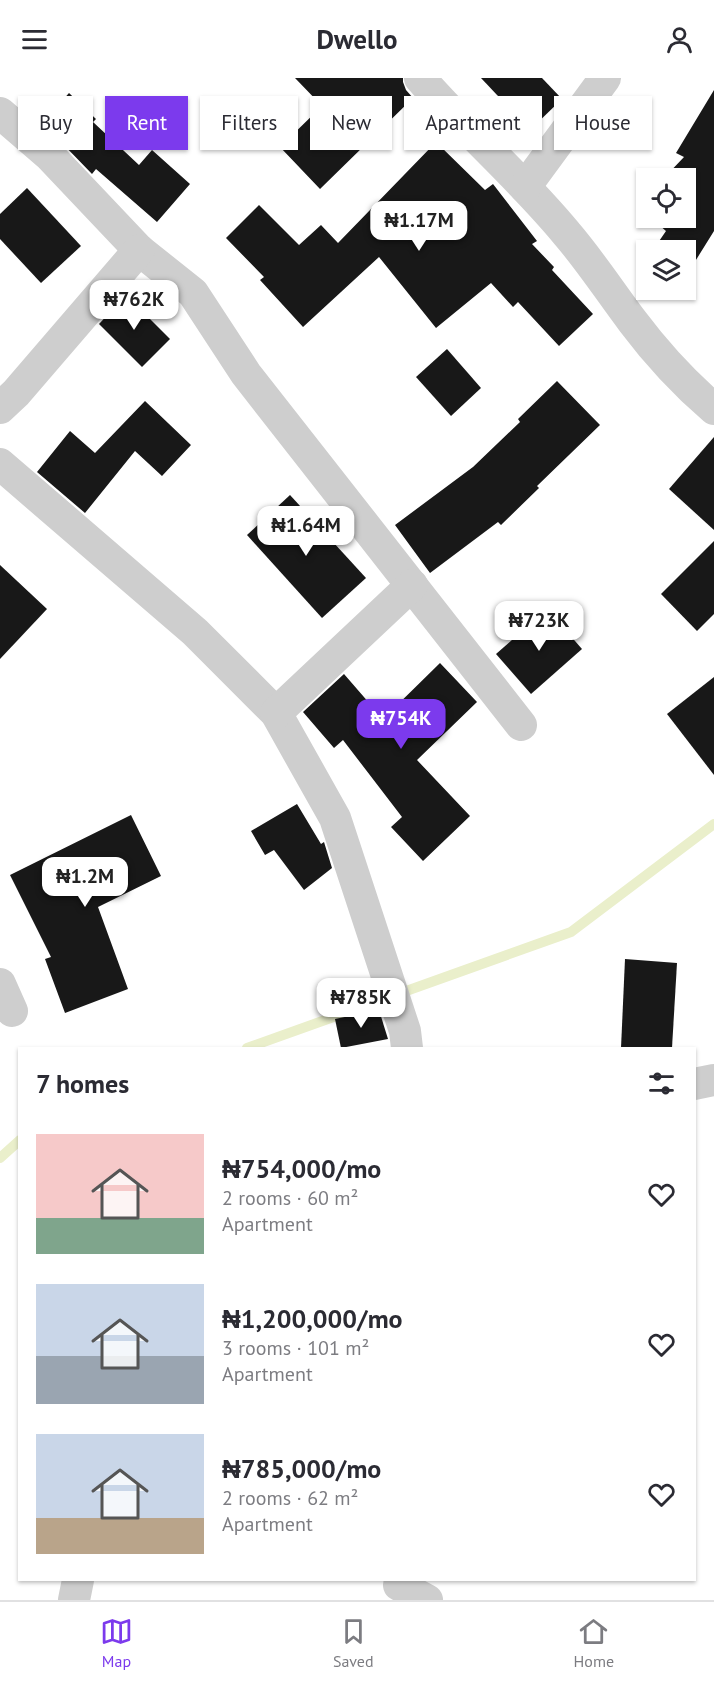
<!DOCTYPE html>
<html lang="en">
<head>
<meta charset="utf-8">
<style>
  body { margin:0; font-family:"PT Sans",sans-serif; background:#f7f7f7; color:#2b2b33; height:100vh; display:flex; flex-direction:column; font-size:22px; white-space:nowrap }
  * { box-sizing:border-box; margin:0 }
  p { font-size:20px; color:#7c7c81 }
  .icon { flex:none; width:33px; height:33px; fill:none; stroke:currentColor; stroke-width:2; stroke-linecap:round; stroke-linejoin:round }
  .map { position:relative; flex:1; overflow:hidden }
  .drawer { position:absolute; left:18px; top:969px; width:678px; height:534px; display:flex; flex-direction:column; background:#fff; border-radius:0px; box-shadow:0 2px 4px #0004 }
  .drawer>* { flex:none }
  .top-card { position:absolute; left:18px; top:18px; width:678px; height:54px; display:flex; gap:12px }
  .fabs { position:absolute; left:636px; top:90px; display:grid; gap:12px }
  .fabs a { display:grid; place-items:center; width:60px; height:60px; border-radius:0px; background:#fff; box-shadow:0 2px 4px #0004; font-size:30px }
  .price { position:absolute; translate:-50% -51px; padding:0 14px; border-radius:12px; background:#fff; color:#222; font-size:20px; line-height:39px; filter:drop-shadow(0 2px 3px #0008) }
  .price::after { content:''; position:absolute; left:50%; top:36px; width:18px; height:14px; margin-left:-9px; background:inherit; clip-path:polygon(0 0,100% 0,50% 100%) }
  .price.on { background:#7c3aed; color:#fff }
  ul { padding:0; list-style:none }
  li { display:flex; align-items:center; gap:18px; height:150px; padding:0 18px }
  li span { display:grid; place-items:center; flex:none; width:168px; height:120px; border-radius:0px; color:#555 }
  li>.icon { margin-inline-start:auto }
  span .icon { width:72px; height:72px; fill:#fffc; stroke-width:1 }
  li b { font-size:26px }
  h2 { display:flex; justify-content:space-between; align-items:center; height:72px; padding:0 18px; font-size:26px }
  .pill { padding:0 21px; border-radius:0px; background:#fff; box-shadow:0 2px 4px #0004; font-size:21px; line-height:54px }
  .pill.on { background:#7c3aed; color:#fff }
  header { display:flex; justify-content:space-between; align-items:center; height:78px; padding:0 18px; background:#fff; font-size:27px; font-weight:700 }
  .tabs { display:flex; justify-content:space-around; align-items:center; height:84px; border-top:2px solid #e1e1e2; background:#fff; font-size:16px; color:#7c7c81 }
  .tabs a { display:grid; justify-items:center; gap:3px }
  .tabs .on { color:#7c3aed }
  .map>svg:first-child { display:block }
</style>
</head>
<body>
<header><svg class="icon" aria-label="menu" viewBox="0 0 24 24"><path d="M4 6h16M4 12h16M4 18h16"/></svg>Dwello<svg class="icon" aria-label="person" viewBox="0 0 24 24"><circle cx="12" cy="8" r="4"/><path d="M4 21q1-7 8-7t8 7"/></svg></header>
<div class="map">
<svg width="714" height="1522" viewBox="0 0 714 1522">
  <rect width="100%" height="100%" fill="#fff"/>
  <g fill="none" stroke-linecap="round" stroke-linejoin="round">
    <g stroke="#eaefcb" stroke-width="10">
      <polyline points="247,970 571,854 714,746"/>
      <polyline points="0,1080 20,1062"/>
    </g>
  </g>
  <g fill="#181818">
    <polygon points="295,0 403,0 403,4 406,12 413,20 320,111 280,69 322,28"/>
    <polygon points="481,0 542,0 562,21 530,52"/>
    <polygon points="714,12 714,153 686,198 686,172 653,172 666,153 651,140 686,140 686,100 664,100 684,79 676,75"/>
    <polygon points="69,15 96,41 93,44 139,87 152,72 190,106 157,144 96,91 92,96 62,65 41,46"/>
    <polygon points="436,64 485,112 493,106 537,163 532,166 554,189 552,192 593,236 559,268 518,224 513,229 491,205 436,250 379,179 303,249 260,202 264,199 226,160 259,127 299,167 321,147 338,165"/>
    <polygon points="27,110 81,168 41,205 0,161 0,136"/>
    <polygon points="126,217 170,261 142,289 99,246"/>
    <polygon points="447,271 481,310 451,338 416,299"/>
    <polygon points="557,303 600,347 537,408 539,410 501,447 498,444 430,495 395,447 473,389 520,344 518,341"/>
    <polygon points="145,323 191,367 162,398 135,373 85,435 37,394 70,353 95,375"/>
    <polygon points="714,359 714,452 669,411"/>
    <polygon points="290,417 366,500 322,540 247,457"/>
    <polygon points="714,463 714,536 697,553 661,516"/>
    <polygon points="0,487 47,531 0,581"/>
    <polygon points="547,531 582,571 531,616 496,576"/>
    <polygon points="440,585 477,624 417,682 470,738 423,783 391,749 402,739 343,662 334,670 303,634 344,596 383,641"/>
    <polygon points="714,599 714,697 667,636"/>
    <polygon points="297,726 321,766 324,764 332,790 304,812 274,772 265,777 251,753"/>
    <polygon points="131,737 161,798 98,829 128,911 65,935 45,881 51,879 10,797"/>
    <polygon points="625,881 677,885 672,970 621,970"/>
    <polygon points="379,932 388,961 341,970 335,941"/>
  </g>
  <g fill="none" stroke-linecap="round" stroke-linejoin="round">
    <g stroke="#cecece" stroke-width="32">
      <path d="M420,0c47,54 102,101 147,156 24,28 44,59 66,88 24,32 51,61 81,87"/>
      <polyline points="0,35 49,77 139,172 193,215 246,296 521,647"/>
      <polyline points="525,109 605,0"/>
      <polyline points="0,330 16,315 139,172"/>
      <polyline points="0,386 195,554 276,635 335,740 405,953 407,970"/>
      <polyline points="276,635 412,507"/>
      <polyline points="0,906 12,933"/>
      <polyline points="694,1006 714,1002"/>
      <polyline points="399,1507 427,1522"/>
      <polyline points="74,1522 78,1502"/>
    </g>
  </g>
</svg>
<div class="fabs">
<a><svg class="icon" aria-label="locate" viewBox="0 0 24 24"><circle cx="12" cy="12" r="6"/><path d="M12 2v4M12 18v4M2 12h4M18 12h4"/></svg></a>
<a><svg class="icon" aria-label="layers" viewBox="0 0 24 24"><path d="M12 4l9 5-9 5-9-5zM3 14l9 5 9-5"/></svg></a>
</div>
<b class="price" style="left:419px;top:174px">₦1.17M</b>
<b class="price" style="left:134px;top:253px">₦762K</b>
<b class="price" style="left:306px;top:479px">₦1.64M</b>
<b class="price" style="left:539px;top:574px">₦723K</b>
<b class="price on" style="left:401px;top:672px">₦754K</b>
<b class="price" style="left:85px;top:830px">₦1.2M</b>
<b class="price" style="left:361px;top:951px">₦785K</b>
<div class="top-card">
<a class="pill">Buy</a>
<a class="pill on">Rent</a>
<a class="pill">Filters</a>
<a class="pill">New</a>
<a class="pill">Apartment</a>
<a class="pill">House</a>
</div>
<section class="drawer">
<h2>7 homes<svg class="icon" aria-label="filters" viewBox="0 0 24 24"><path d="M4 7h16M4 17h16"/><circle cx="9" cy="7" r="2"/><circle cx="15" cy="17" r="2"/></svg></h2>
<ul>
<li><span style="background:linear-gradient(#f6c9c9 70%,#7fa58c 0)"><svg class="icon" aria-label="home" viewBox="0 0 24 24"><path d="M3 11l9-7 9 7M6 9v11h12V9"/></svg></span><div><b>₦754,000/mo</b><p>2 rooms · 60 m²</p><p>Apartment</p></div><svg class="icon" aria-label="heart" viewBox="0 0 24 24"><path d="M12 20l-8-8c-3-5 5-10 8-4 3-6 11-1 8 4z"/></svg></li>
<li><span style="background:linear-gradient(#c9d6e8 60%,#9aa5b1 0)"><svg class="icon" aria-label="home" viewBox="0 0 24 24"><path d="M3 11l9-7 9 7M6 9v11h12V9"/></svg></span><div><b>₦1,200,000/mo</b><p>3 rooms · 101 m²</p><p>Apartment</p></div><svg class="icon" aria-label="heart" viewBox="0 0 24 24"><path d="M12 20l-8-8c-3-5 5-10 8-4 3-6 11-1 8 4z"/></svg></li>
<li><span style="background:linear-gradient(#c9d6e8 70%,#b9a48a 0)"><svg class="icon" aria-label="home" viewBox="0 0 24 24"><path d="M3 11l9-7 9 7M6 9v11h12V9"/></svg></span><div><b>₦785,000/mo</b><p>2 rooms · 62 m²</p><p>Apartment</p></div><svg class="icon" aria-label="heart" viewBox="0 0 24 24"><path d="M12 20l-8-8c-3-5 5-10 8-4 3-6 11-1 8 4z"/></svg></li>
</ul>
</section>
</div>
<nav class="tabs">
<a class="on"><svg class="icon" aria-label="map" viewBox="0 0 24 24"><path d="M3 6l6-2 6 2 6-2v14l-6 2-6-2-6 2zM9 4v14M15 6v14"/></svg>Map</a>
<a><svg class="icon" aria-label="saved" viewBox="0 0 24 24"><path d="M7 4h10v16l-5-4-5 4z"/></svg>Saved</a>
<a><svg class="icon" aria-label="home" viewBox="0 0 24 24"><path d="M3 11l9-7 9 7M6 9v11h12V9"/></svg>Home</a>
</nav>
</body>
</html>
